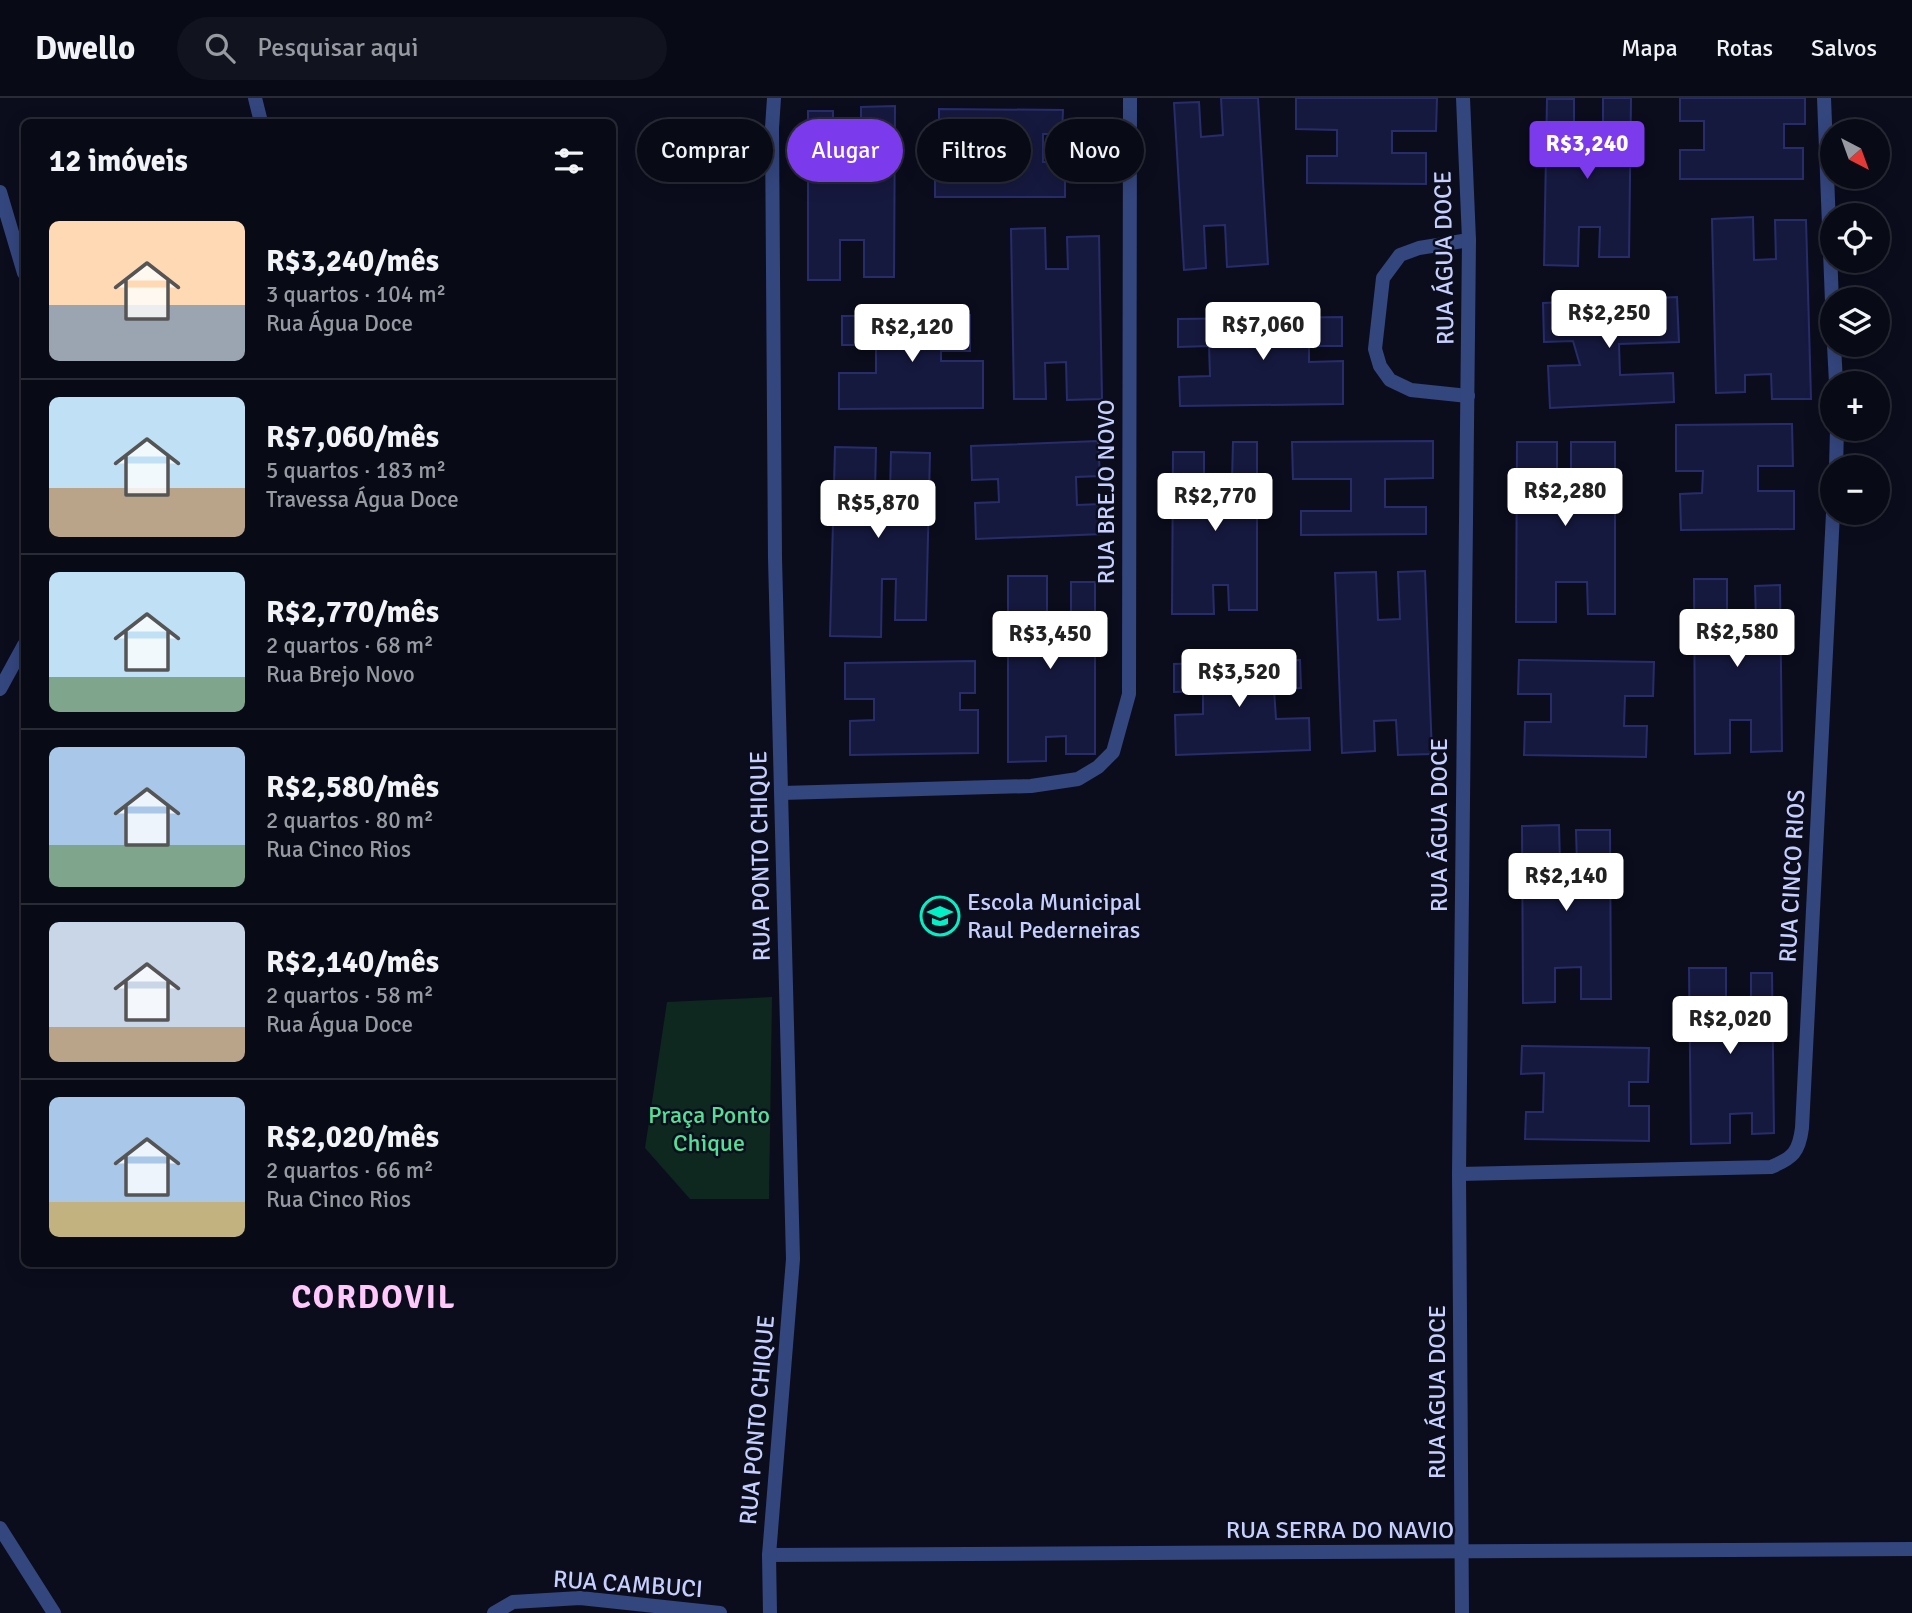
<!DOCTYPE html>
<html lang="pt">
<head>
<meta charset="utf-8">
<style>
  body { margin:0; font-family:Signika,sans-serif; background:#11131f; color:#f1f3f6; height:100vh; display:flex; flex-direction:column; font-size:26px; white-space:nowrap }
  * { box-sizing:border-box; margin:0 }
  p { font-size:23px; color:#989aa1 }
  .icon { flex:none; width:38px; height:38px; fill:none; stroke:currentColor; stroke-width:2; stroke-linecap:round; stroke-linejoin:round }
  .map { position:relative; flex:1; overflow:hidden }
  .details { position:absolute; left:21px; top:21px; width:595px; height:1148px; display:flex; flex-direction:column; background:#080a16; border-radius:10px; box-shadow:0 4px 18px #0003,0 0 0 2px #292b35 }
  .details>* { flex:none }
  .banner { position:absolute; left:637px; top:21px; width:665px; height:63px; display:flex; gap:14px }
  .needle { width:46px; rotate:139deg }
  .tools { position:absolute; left:1820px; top:21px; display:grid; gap:14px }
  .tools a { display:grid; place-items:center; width:70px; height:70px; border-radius:50%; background:#080a16; box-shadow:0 4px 18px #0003,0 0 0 2px #292b35; font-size:35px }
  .price { position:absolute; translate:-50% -60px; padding:0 16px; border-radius:7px; background:#fff; color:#222; font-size:23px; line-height:46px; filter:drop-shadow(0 2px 4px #0008) }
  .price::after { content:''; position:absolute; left:50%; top:42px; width:21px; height:16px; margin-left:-10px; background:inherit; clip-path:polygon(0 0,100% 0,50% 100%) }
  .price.active { background:#7c3aed; color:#fff }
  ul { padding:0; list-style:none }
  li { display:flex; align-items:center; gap:21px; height:175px; padding:0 28px }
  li+li { border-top:2px solid #292b35 }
  li span { display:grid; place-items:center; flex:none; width:196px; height:140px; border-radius:10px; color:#555 }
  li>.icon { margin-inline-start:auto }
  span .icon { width:84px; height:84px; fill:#fffc; stroke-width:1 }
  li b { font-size:30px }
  h2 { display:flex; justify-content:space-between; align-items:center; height:84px; padding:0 28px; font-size:30px }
  .chip { padding:0 24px; border-radius:32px; background:#080a16; box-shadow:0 4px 18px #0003,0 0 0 2px #292b35; font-size:24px; line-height:63px }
  .chip.active { background:#7c3aed; color:#fff }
  header { display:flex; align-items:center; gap:42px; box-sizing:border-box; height:98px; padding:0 35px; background:#080a16; border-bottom:2px solid #292b35 }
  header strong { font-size:33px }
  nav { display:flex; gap:38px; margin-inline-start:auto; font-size:24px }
  .search { width:490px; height:63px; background:#11131f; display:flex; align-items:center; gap:18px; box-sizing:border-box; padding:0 24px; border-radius:38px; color:#989aa1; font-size:26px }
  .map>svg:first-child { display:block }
</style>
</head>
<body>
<header>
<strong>Dwello</strong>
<div class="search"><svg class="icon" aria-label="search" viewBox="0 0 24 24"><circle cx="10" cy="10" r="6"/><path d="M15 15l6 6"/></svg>Pesquisar aqui</div>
<nav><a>Mapa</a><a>Rotas</a><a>Salvos</a></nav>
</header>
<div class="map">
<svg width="1912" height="1515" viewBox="0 0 1912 1515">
  <rect width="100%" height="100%" fill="#0b0d1d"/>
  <polygon fill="#0e271f" points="772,899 769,1101 690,1101 645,1050 667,904"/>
  <g fill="#16193e" stroke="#272d6b" stroke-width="2">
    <polygon points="1221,0 1258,0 1268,166 1227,169 1225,127 1204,128 1206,170 1184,172 1174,5 1199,4 1201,39 1223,37"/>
    <polygon points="1296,0 1437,0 1436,33 1392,33 1392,55 1426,55 1426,86 1307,85 1307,58 1337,58 1337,32 1296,31"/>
    <polygon points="1603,0 1631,0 1629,159 1599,159 1600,129 1579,129 1578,168 1544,167 1547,1 1574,1 1574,29 1603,29"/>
    <polygon points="1680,0 1805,0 1805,26 1784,26 1784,50 1803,50 1803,81 1680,81 1680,52 1704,52 1704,23 1680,23"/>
    <polygon points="895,8 894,179 864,179 864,142 840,142 840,182 808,182 808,13 833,13 833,50 861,50 861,9"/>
    <polygon points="939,11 1063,12 1062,36 1043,36 1043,64 1065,64 1065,99 935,99 935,64 968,64 968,40 939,40"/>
    <polygon points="1753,119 1754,162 1776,161 1775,122 1806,122 1811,301 1772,301 1771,276 1745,277 1745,294 1716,295 1712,121"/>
    <polygon points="1045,130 1046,171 1068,171 1067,139 1099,138 1102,301 1067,302 1066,264 1045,265 1046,301 1014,301 1011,131"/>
    <polygon points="1677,199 1679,244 1619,246 1620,277 1673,275 1674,304 1550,310 1548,268 1580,267 1573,243 1544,244 1543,205"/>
    <polygon points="970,217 970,253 941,253 941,263 983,263 983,310 839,311 839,275 876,275 876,247 842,247 842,218"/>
    <polygon points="1342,219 1342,248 1309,248 1309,264 1343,263 1343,306 1180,308 1179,279 1210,278 1209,248 1178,249 1178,221"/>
    <polygon points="1792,326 1793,368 1758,368 1758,393 1794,393 1794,431 1681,432 1680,396 1702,395 1703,373 1676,373 1676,327"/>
    <polygon points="1098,343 1100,378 1076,379 1077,407 1101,406 1103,436 976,441 975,405 999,404 998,381 972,382 971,348"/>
    <polygon points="1433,343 1433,380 1385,381 1385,409 1426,409 1426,436 1301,437 1301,413 1351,413 1351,381 1293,381 1292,344"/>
    <polygon points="1233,344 1257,344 1257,512 1229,512 1228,487 1213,487 1214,516 1172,516 1173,354 1204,354 1204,384 1232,384"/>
    <polygon points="1517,344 1557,344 1557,381 1571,381 1571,344 1615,344 1615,516 1588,516 1587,484 1556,484 1556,524 1516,524"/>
    <polygon points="835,349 876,350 875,394 890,395 891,354 930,355 926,522 895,522 896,481 882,481 881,539 830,538"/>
    <polygon points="1425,473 1432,656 1398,657 1396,622 1374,623 1375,653 1342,655 1335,475 1376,474 1378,522 1400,521 1398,474"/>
    <polygon points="1008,478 1047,478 1047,520 1071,519 1071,484 1095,484 1095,656 1066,656 1066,638 1046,639 1046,663 1008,664"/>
    <polygon points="1694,481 1727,481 1727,522 1756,522 1755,488 1780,487 1782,653 1751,654 1751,622 1730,622 1730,655 1695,656"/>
    <polygon points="1300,562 1301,590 1274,591 1276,621 1309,620 1310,652 1176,657 1175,617 1203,616 1203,593 1174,594 1174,566"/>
    <polygon points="1519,562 1654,564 1653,598 1625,598 1624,628 1647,628 1646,659 1524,657 1525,624 1551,624 1551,596 1518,596"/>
    <polygon points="975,563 975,595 960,595 960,612 978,612 978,655 850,657 850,623 874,622 874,601 845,601 845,565"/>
    <polygon points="1559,727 1560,766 1577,766 1576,732 1610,732 1611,901 1581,901 1581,869 1555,870 1555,904 1523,905 1522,728"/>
    <polygon points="1689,870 1726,870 1726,902 1751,901 1751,875 1772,875 1774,1035 1752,1036 1752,1015 1730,1016 1730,1045 1691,1046"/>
    <polygon points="1522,948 1649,950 1648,984 1629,984 1629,1008 1649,1008 1649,1043 1525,1041 1526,1014 1543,1014 1544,975 1521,976"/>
  </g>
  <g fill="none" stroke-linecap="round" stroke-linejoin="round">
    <g stroke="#34467e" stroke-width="14">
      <polyline points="255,0 261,24"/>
      <polyline points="1824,0 1832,204"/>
      <polyline points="1834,247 1836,285"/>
      <polyline points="1468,298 1411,292 1390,282 1380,268 1375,251 1383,180 1400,157 1419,150 1469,142"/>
      <polyline points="1836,369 1837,331"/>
      <polyline points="782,695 1031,688 1078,681 1098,669 1113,654 1129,596 1130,0"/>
      <path d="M1459,1076l312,-7c22,-9 28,-15 31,-39l31,-615"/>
      <polyline points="769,1457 1912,1451"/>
      <polyline points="494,1515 513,1504 580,1500 720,1515"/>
      <polyline points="770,1515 769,1457 793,1161 775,460 772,30 774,0"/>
      <polyline points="1462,1515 1459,1076 1469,142 1463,0"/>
    </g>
    <g stroke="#34467e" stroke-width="14">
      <polyline points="0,94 24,175"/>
      <polyline points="0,591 24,547"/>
      <polyline points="0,1430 54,1515"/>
    </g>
  </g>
  <defs>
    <symbol id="school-ring" viewBox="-11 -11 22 22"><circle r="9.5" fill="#0b0d1d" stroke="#00f1c5" stroke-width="1.5"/><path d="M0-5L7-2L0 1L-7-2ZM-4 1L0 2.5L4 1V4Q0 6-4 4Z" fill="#00f1c5"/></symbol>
  </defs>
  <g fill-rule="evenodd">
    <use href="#school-ring" x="918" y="796" width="44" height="44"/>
  </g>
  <g text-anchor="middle" stroke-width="5" stroke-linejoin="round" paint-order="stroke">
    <g font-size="24" fill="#c6d0ff" stroke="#0b0d1d">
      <text transform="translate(1444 160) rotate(-91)" y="8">RUA ÁGUA DOCE</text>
      <text transform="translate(1106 394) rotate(-90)" y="8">RUA BREJO NOVO</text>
      <text transform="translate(1439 727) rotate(-90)" y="8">RUA ÁGUA DOCE</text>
      <text transform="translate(760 758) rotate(-91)" y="8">RUA PONTO CHIQUE</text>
      <text transform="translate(1792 778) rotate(-87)" y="8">RUA CINCO RIOS</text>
      <text transform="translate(1437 1294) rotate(-90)" y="8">RUA ÁGUA DOCE</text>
      <text transform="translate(757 1322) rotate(-85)" y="8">RUA PONTO CHIQUE</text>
      <text x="1340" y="1440">RUA SERRA DO NAVIO</text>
      <text transform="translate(628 1486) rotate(4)" y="8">RUA CAMBUCI</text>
    </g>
    <g font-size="24" fill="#c6d0ff" stroke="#0b0d1d" text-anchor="start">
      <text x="967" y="812">Escola Municipal<tspan x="967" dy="28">Raul Pederneiras</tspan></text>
    </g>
    <g font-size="24" fill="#4fe294" stroke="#0b0d1d">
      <text x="709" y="1025">Praça Ponto<tspan x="709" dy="28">Chique</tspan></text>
    </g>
    <g font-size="32" font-weight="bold" letter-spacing="2" fill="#ffc8fb" stroke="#0b0d1d">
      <text x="374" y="1210">CORDOVIL</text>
    </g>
  </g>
</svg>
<div class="tools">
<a><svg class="needle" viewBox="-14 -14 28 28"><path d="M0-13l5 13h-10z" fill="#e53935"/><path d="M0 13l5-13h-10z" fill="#989aa1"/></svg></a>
<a><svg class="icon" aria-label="locate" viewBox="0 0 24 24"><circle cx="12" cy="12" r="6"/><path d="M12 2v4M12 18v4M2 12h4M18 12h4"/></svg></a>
<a><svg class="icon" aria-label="layers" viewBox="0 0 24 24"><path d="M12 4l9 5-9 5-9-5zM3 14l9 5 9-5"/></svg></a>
<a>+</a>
<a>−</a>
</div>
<b class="price active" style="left:1587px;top:83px">R$3,240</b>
<b class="price" style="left:1609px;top:252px">R$2,250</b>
<b class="price" style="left:1263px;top:264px">R$7,060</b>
<b class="price" style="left:912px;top:266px">R$2,120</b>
<b class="price" style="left:1565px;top:430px">R$2,280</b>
<b class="price" style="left:1215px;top:435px">R$2,770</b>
<b class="price" style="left:878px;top:442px">R$5,870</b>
<b class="price" style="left:1737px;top:571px">R$2,580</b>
<b class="price" style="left:1050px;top:573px">R$3,450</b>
<b class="price" style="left:1239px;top:611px">R$3,520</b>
<b class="price" style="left:1566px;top:815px">R$2,140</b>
<b class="price" style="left:1730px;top:958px">R$2,020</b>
<div class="banner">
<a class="chip">Comprar</a>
<a class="chip active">Alugar</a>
<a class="chip">Filtros</a>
<a class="chip">Novo</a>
</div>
<section class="details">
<h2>12 imóveis<svg class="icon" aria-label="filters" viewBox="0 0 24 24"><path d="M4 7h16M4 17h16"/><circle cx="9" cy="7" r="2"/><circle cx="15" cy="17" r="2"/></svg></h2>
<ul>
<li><span style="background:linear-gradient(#ffd9b3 60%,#9aa5b1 0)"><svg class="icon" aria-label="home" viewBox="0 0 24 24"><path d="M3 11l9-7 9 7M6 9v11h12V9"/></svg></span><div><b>R$3,240/mês</b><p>3 quartos · 104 m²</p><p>Rua Água Doce</p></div></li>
<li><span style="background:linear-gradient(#bfe0f5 65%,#b9a48a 0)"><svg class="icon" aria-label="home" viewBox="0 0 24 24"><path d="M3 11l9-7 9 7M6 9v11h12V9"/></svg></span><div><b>R$7,060/mês</b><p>5 quartos · 183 m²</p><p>Travessa Água Doce</p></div></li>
<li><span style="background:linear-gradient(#bfe0f5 75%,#7fa58c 0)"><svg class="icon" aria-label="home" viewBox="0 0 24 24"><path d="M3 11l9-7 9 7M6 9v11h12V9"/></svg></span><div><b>R$2,770/mês</b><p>2 quartos · 68 m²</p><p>Rua Brejo Novo</p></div></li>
<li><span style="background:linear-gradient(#a9c7e8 70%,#7fa58c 0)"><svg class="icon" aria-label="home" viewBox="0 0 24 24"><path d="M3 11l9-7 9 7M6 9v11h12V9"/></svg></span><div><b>R$2,580/mês</b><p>2 quartos · 80 m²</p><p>Rua Cinco Rios</p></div></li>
<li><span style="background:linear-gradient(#c9d6e8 75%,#b9a48a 0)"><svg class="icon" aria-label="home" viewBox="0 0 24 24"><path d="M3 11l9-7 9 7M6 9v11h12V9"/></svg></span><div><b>R$2,140/mês</b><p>2 quartos · 58 m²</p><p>Rua Água Doce</p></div></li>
<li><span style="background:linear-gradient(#a9c7e8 75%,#c2b280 0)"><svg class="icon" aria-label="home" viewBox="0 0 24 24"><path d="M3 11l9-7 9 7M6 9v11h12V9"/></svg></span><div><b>R$2,020/mês</b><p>2 quartos · 66 m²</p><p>Rua Cinco Rios</p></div></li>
</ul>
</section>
</div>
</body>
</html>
